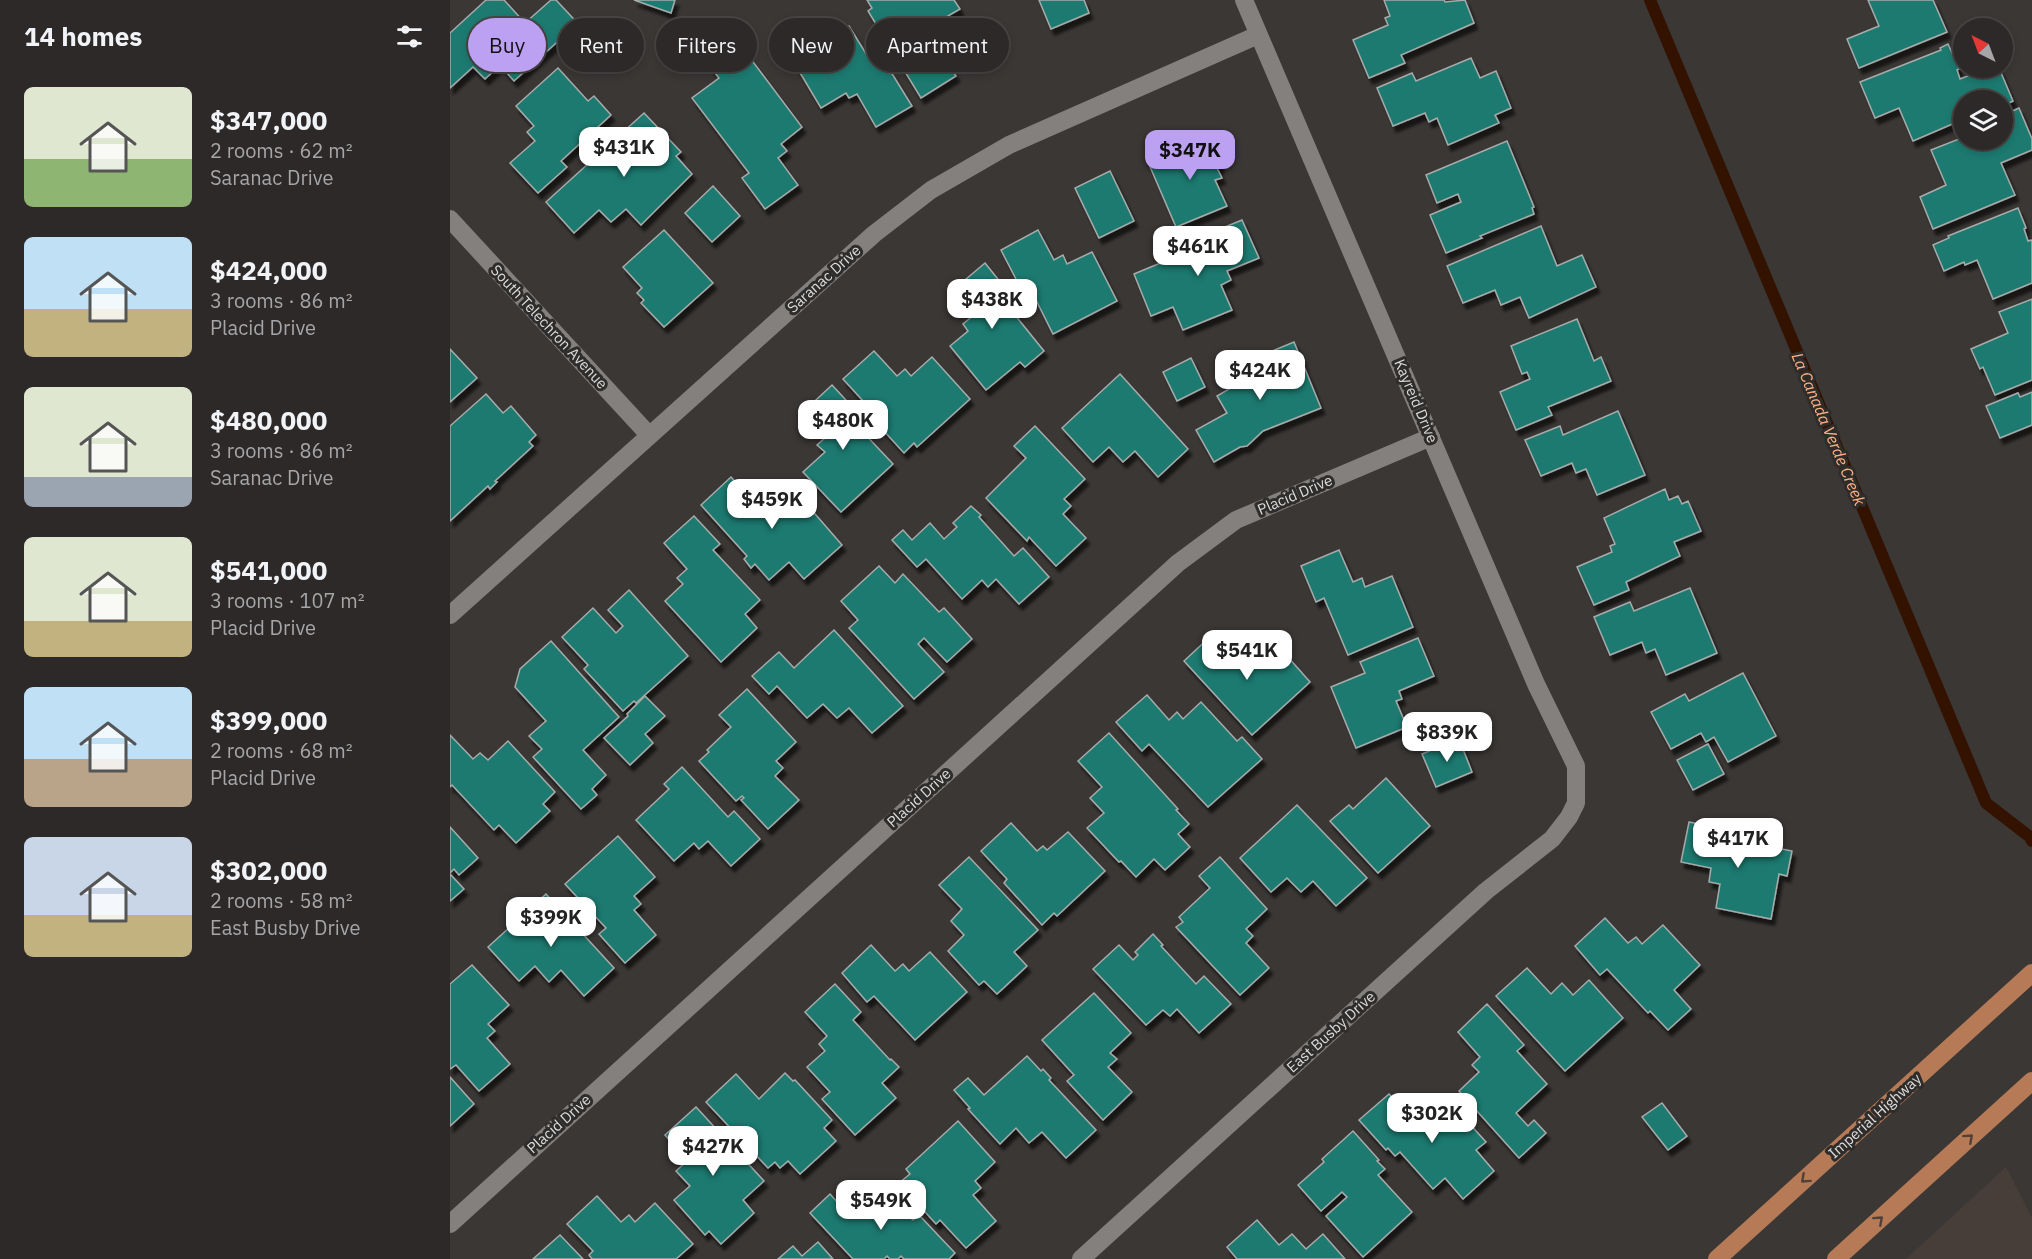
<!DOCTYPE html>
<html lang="en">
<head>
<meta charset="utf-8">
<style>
  body { margin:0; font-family:"IBM Plex Sans",sans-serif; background:#383534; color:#f1f3f6; height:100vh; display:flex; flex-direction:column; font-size:22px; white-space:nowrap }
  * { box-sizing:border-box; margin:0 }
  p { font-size:20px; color:#a6a6a8 }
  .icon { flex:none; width:33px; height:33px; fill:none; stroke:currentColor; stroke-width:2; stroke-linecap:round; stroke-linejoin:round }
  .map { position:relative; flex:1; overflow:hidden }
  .panel { display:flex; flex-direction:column; background:#2c2928; width:450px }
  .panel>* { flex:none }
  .hud { position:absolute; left:18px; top:18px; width:570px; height:54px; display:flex; gap:12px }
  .needle { width:39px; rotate:318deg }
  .fabs { position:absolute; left:1503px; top:18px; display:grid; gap:12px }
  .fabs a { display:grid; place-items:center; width:60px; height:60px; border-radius:50%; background:#2c2928; box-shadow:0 3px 9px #0003,0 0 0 2px #484545; font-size:30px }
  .price { position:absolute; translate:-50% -51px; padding:0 14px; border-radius:12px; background:#fff; color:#222; font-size:20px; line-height:39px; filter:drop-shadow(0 2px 3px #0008) }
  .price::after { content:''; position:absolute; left:50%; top:36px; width:18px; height:14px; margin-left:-9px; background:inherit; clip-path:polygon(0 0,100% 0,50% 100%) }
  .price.selected { background:#bca0f2; color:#111 }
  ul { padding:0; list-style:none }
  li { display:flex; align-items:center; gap:18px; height:150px; padding:0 24px }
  li span { display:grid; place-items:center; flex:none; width:168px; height:120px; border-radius:9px; color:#555 }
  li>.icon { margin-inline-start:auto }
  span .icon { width:72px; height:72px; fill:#fffc; stroke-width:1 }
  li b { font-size:26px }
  h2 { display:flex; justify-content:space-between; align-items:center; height:72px; padding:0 24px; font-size:26px }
  .pill { padding:0 21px; border-radius:27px; background:#2c2928; box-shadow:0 3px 9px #0003,0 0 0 2px #484545; font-size:21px; line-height:54px }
  .pill.selected { background:#bca0f2; color:#111 }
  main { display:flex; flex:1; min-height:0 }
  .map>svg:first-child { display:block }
</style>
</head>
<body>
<main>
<section class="panel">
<h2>14 homes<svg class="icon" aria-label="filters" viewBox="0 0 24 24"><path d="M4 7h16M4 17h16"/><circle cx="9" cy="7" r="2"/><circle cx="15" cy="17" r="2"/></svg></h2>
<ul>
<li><span style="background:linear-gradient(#dfe7d0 60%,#8fb573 0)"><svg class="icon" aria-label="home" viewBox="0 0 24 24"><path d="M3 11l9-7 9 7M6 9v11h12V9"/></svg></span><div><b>$347,000</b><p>2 rooms · 62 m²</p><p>Saranac Drive</p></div></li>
<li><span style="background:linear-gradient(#bfe0f5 60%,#c2b280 0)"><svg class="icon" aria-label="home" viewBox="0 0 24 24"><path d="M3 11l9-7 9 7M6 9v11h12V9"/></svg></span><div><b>$424,000</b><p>3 rooms · 86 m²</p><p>Placid Drive</p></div></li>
<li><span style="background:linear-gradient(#dfe7d0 75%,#9aa5b1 0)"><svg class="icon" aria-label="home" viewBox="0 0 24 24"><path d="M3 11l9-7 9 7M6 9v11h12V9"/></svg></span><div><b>$480,000</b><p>3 rooms · 86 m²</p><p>Saranac Drive</p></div></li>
<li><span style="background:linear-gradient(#dfe7d0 70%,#c2b280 0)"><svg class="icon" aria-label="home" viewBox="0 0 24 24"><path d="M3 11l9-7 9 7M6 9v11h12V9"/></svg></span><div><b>$541,000</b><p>3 rooms · 107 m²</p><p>Placid Drive</p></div></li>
<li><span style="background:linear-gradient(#bfe0f5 60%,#b9a48a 0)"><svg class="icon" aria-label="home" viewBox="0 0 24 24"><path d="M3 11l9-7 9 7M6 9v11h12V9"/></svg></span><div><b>$399,000</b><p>2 rooms · 68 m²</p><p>Placid Drive</p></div></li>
<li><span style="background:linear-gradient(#c9d6e8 65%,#c2b280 0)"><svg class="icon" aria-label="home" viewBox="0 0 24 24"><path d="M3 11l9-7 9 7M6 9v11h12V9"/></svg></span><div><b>$302,000</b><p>2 rooms · 58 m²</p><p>East Busby Drive</p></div></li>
</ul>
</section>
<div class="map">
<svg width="1582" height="1259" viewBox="0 0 1582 1259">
  <defs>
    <filter id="shadow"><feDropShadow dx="3.5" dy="6" stdDeviation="1.5" flood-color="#0009"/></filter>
  </defs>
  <rect width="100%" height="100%" fill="#3a3735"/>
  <polygon fill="#473e39" points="1556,1167 1582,1218 1582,1259 1456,1259"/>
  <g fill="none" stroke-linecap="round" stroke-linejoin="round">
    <polyline stroke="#341200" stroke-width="12" points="1200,0 1536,803 1580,837 1582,841"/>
  </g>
  <g fill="#1b7a6f" stroke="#a7abaa" stroke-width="1.5" filter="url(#shadow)">
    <polygon points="36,0 54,0 75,23 101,0 106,0 134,30 121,42 115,35 64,81 50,65 35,79 23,67 0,88 0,33"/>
    <polygon points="184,0 225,0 221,13"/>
    <polygon points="417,0 504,0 510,9 491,20 502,38 488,46 506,76 471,98 418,11 422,8"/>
    <polygon points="589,0 634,0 639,13 601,29"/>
    <polygon points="934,0 994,0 995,2 1015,0 1024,23 951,55 955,63 919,78 903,40 938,25 935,18 940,16"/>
    <polygon points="1418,0 1483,0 1497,32 1409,68 1397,39 1429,26"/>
    <polygon points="384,20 390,31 399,26 418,57 426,52 439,73 441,72 462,106 426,127 407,94 399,98 396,93 371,108 343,61 351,56 344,44"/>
    <polygon points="282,34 352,127 331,144 337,151 328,158 348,185 315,209 292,178 299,173 242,98 269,78 252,56"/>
    <polygon points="1498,44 1509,69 1507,70 1510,79 1538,68 1549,68 1563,101 1552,106 1552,100 1514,100 1514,119 1463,141 1449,108 1425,118 1410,82 1491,50 1490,48"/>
    <polygon points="1021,58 1030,78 1046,71 1061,108 1045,115 1049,123 998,145 987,118 979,122 975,113 943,126 927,88 962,73 966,81"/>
    <polygon points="108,68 138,101 144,96 161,115 111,161 117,167 88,193 60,163 85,141 77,132 84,126 66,106"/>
    <polygon points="1569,108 1582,139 1582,150 1551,163 1565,195 1483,229 1470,197 1496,185 1481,150 1514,137 1514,140 1552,140 1552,116"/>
    <polygon points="194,113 231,152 226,156 242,174 191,225 176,209 161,222 149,210 124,233 96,202"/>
    <polygon points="758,136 771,167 767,168 772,178 765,180 777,206 726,227 698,162"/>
    <polygon points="1057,141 1084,207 1082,208 1084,214 1030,236 1032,238 996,253 980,215 1011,202 1008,194 987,203 976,175"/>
    <polygon points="660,171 684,221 649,238 625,188"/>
    <polygon points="263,186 290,216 262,242 235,213"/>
    <polygon points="1568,208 1576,228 1574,229 1578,241 1582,240 1582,283 1543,299 1527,260 1515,265 1514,262 1494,271 1483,245 1499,238 1498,236"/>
    <polygon points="792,220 809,258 777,271 781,280 771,285 782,310 733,330 723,307 701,316 684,274 749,247 747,242 759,237 758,234"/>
    <polygon points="1091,226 1107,266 1132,255 1146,287 1079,318 1070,297 1051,305 1045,290 1013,303 997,266"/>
    <polygon points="214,230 263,283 214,327 191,303 194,300 187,293 192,288 173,267"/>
    <polygon points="588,230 604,260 613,255 617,264 642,252 667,301 603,334 581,290 569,296 564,286 568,283 551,250"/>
    <polygon points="535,263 559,293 552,299 594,351 575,367 570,362 536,390 500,346 518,331 513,324 524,315 503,290"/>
    <polygon points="1582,299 1582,380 1545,395 1533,367 1530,369 1521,349 1558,333 1549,312"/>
    <polygon points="1127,319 1144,361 1151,357 1161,381 1098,407 1102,415 1066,430 1050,392 1080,379 1077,372 1072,374 1061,346"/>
    <polygon points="844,342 871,408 813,431 797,446 790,447 764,462 746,430 777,413 767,396 786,385 779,369"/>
    <polygon points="0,349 27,378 0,402"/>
    <polygon points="424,351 447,376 455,369 461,376 482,357 520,399 467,447 464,443 454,453 423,419 426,415 393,379"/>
    <polygon points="741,358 755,387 727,401 713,372"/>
    <polygon points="670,374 738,449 708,477 685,451 673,462 659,447 643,462 612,428"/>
    <polygon points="382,385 418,424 411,430 443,464 391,512 353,472 375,452 367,445 375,438 352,413"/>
    <polygon points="1582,392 1582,425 1550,438 1536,406 1568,393 1570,397"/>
    <polygon points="36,394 53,413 61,406 86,435 79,442 83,446 45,481 47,482 40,489 38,486 0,521 0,426"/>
    <polygon points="1168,411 1195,475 1147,495 1136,469 1126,473 1122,463 1091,476 1075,440 1110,426 1113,435"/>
    <polygon points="585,426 635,479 614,499 621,506 613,514 636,538 606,566 579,537 577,541 536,498 576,458 564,446"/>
    <polygon points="281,477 304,503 317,492 330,507 346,492 392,545 354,579 339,562 319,580 305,564 301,568 294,559 297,556 251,505"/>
    <polygon points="1215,489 1219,500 1228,496 1232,504 1238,501 1251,531 1224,542 1230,556 1176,582 1179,590 1144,605 1127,567 1162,552 1160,546 1165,544 1154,518"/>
    <polygon points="521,506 531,515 529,517 564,556 573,548 599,577 569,604 546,579 538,587 532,580 512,599 476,559 467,567 442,540 453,530 462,540 480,523 494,539 507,527 503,523"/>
    <polygon points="244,516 270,544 263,550 310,600 295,614 307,628 271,662 215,601 233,584 227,578 237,569 214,543"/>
    <polygon points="889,550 903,582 912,578 915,587 942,576 963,627 898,655 874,598 866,602 851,566"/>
    <polygon points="429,566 445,583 453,574 489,612 494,608 522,639 497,662 474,638 468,644 494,672 464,699 399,628 408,620 391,601"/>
    <polygon points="1240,588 1267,653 1216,675 1205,649 1196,653 1192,642 1160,655 1144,617 1180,602 1184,611"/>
    <polygon points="179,590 238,656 186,703 184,701 173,711 134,669 138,665 112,637 143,608 166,633 173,626 158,610"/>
    <polygon points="384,630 453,706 422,733 399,708 387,718 373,704 357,718 327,686 319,694 302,676 329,652 344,668"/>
    <polygon points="764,633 787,659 799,648 813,663 830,648 860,682 802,735 734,661"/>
    <polygon points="968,638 984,676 949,691 952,699 946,701 957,727 906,748 881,687 915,673 910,662"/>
    <polygon points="101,641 169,717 133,750 156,775 142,789 147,795 131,809 83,757 92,749 79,736 96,721 65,687 70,669"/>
    <polygon points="1293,673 1326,736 1278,762 1264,737 1256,742 1251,733 1221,749 1201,712 1235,694 1239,701"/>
    <polygon points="297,689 346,742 326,761 333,768 325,776 349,800 318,829 291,800 294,798 292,796 286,801 249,761 259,752 257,750 281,727 269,715"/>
    <polygon points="697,695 719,720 727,712 733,719 751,702 787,741 792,737 812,759 758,807 699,744 692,751 666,722"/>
    <polygon points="195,696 215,716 195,734 203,743 180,765 154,738 178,716 177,714"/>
    <polygon points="659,733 728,809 726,810 739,824 728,834 740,847 715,870 704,859 686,877 671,861 669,862 637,828 654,813 640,798 652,787 628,761"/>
    <polygon points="0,735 23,759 30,753 38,760 58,741 105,792 93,804 100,811 66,843 49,825 44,830 2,785 0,787"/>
    <polygon points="1009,739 1022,772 986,787 972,754"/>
    <polygon points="1258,744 1274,774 1243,790 1227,760"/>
    <polygon points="232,767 278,817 284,811 310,839 281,866 258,841 249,849 244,843 224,861 186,820 219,789 214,784"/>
    <polygon points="936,778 980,826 928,873 880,821 899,805 903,809"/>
    <polygon points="847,805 917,878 886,906 863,881 851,892 837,878 821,892 790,858"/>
    <polygon points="1239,822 1276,829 1275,838 1342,851 1337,876 1329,874 1321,919 1266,908 1270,884 1259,882 1261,868 1231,862"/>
    <polygon points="561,823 587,851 593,846 597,850 618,832 655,871 607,916 604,913 592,925 554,883 557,879 531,851"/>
    <polygon points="0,827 28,858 9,875 4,869 0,873"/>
    <polygon points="168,836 205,877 184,896 191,904 184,910 206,935 175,963 149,934 156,928 115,884"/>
    <polygon points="519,857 588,930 564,952 577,966 547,994 534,981 529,985 498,951 514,935 501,921 512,909 489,885"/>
    <polygon points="770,857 817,909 796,929 803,936 796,943 819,968 790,995 726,927 733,922 729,917 760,888 749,876"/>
    <polygon points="0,874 14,889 0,901"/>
    <polygon points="96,894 164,968 134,996 111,970 99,982 85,966 69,981 38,947"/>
    <polygon points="1155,918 1178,943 1186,937 1192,944 1213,925 1250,965 1224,990 1241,1009 1218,1030 1200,1011 1198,1013 1157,969 1150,975 1125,946"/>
    <polygon points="703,934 713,945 711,946 746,984 754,976 781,1004 749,1033 727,1009 720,1016 713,1010 696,1025 643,969 669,945 683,960 688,955 685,952"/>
    <polygon points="421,945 445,971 453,964 459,971 480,952 517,992 465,1040 424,996 417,1002 392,973"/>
    <polygon points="22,965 59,1005 38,1024 45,1031 37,1038 60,1064 29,1091 6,1065 0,1069 0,984"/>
    <polygon points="1077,968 1101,994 1112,983 1123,995 1139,980 1173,1018 1115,1071 1046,996"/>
    <polygon points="385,984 411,1012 403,1020 440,1060 441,1059 449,1067 432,1083 446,1098 405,1135 372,1099 380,1092 357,1067 375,1051 369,1044 377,1036 355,1012"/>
    <polygon points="644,993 681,1033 660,1053 667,1059 658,1067 682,1092 653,1120 617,1081 624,1075 592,1040"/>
    <polygon points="1037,1004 1074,1045 1067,1051 1097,1084 1066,1113 1078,1126 1084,1120 1096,1133 1069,1158 1009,1091 1029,1072 1022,1065 1030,1057 1008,1032"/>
    <polygon points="577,1056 591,1071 593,1069 601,1078 599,1080 646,1130 616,1158 592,1132 579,1143 566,1128 550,1144 518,1109 520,1108 504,1090 518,1078 534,1095"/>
    <polygon points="335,1073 343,1081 345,1080 382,1120 374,1128 386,1141 350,1174 338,1161 330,1168 325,1162 318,1168 256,1102 286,1074 309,1099"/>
    <polygon points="0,1077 24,1104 0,1126"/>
    <polygon points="939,1094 962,1119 971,1111 978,1118 998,1100 1036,1142 1026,1150 1044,1171 1013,1199 995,1178 983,1189 950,1152 945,1156 938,1148 936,1150 909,1120"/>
    <polygon points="1212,1103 1237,1136 1218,1150 1192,1117"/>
    <polygon points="246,1107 314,1181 293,1200 304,1213 271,1244 259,1231 255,1235 224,1200 240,1186 226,1171 238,1160 215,1135"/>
    <polygon points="508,1121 545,1162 525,1181 531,1188 523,1195 546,1221 516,1248 490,1220 486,1224 449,1183 460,1174 456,1169"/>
    <polygon points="903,1131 929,1160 927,1161 935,1169 928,1175 962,1212 913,1257 876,1216 897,1197 892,1192 871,1211 848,1185 874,1162 872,1159"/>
    <polygon points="431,1187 463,1220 469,1215 505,1253 499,1259 454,1259 451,1256 448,1259 440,1259 437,1256 434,1259 403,1259 360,1213 380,1194 400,1216"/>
    <polygon points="147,1196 171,1222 179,1215 185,1222 205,1203 243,1244 226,1259 142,1259 139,1255 143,1251 117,1224"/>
    <polygon points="807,1220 829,1245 842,1234 856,1249 873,1234 895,1259 787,1259 777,1247"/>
    <polygon points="110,1235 133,1259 83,1259"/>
    <polygon points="368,1242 383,1259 328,1259 343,1246 352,1256"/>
  </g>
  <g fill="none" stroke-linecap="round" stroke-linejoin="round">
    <g stroke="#83807e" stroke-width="18">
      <polyline points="0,219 199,435"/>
      <polyline points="0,615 424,234 481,190 559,145 808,35"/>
      <polyline points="0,1224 728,563 786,520 981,437"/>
      <polyline points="631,1259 1036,891 1102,839 1119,817 1126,803 1126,766 1086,684 794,0"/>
    </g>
    <g stroke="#b67b56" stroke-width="18">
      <polyline points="1267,1259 1582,973"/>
      <polyline points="1386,1259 1582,1081"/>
    </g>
  </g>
  <defs><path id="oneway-chevron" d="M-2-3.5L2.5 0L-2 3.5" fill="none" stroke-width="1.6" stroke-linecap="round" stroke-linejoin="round" transform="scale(1.5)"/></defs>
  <g stroke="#514036">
    <use href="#oneway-chevron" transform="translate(1519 1138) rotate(-42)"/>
    <use href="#oneway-chevron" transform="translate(1355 1179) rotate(138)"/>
    <use href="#oneway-chevron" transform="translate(1429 1220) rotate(-42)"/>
  </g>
  <g text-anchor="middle" stroke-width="6" stroke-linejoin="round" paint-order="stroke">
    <g font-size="15" fill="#dddbda" stroke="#2f2d2b">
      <text transform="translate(374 279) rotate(-42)" y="5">Saranac Drive</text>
      <text transform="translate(99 327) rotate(47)" y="5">South Telechron Avenue</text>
      <text transform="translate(966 401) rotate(67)" y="5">Kayreid Drive</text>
      <text transform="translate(845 495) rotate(-23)" y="5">Placid Drive</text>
      <text transform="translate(469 798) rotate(-42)" y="5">Placid Drive</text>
      <text transform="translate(881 1032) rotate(-42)" y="5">East Busby Drive</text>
      <text transform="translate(1425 1116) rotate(-42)" y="5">Imperial Highway</text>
      <text transform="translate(109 1124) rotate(-42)" y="5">Placid Drive</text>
    </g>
    <g font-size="16" font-style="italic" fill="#ffb083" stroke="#2f2d2b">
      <text transform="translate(1379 429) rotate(67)" y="6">La Canada Verde Creek</text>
    </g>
  </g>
</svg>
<div class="fabs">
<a><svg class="needle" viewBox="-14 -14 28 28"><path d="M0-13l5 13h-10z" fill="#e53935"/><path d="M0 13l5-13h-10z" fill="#a6a6a8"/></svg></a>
<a><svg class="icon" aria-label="layers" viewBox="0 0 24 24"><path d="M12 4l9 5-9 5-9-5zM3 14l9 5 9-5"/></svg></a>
</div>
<b class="price" style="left:174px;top:178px">$431K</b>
<b class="price selected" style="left:740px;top:181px">$347K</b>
<b class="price" style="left:748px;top:277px">$461K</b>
<b class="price" style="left:542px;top:330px">$438K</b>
<b class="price" style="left:810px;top:401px">$424K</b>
<b class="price" style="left:393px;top:451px">$480K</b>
<b class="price" style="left:322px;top:530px">$459K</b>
<b class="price" style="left:797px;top:681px">$541K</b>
<b class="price" style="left:997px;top:763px">$839K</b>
<b class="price" style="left:1288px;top:869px">$417K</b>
<b class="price" style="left:101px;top:948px">$399K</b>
<b class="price" style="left:982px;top:1144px">$302K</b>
<b class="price" style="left:263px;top:1177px">$427K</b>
<b class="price" style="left:431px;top:1231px">$549K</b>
<div class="hud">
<a class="pill selected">Buy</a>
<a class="pill">Rent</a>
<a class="pill">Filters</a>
<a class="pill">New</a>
<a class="pill">Apartment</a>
</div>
</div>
</main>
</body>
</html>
